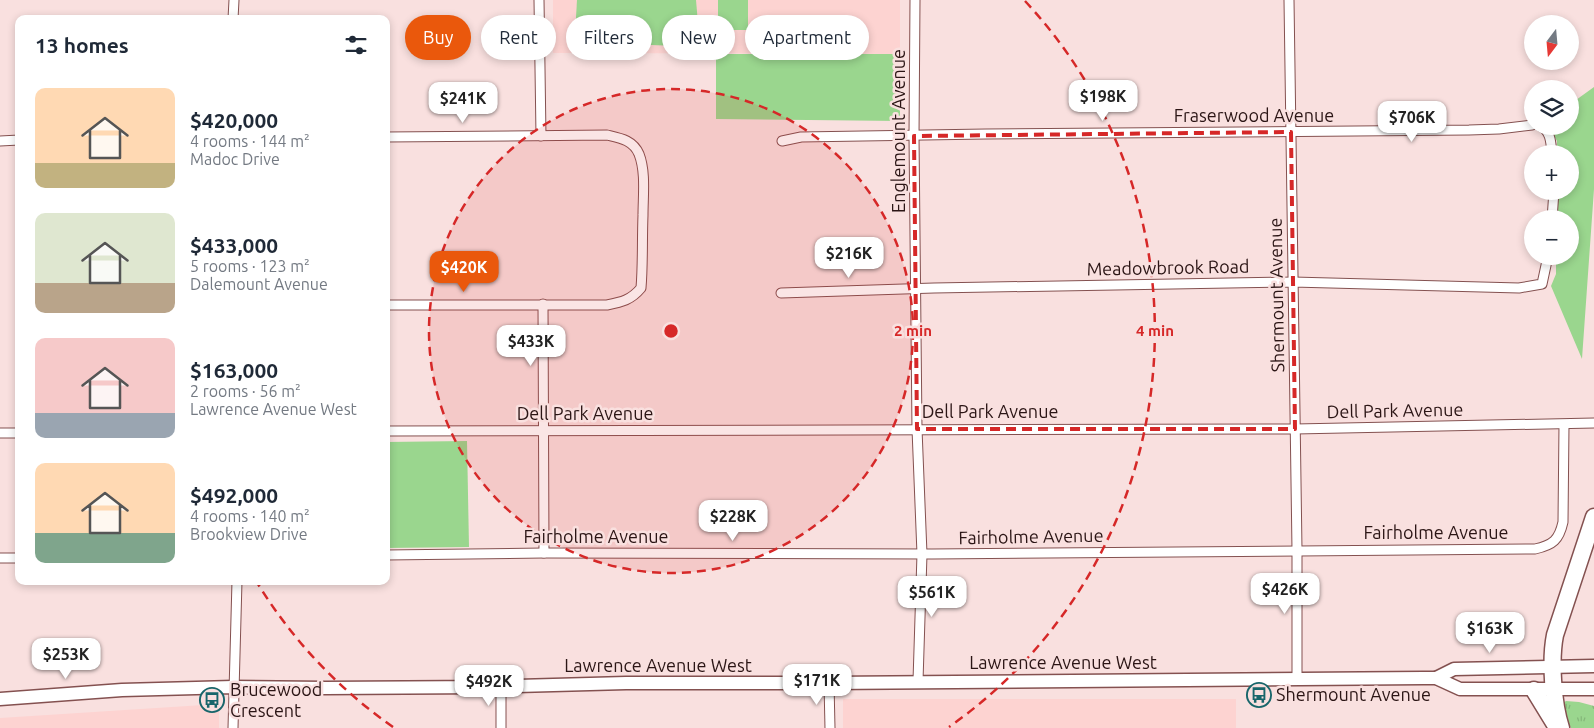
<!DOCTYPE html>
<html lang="en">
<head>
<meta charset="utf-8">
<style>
  body { margin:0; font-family:Ubuntu,sans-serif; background:#f6f6f7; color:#1f2937; height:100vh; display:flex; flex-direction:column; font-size:19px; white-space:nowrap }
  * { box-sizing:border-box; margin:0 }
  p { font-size:16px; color:#747a83 }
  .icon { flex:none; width:28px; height:28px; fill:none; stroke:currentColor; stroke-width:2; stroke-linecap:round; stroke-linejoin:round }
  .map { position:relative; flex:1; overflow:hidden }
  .sheet { position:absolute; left:15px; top:15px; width:375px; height:570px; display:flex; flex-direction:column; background:#fff; border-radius:10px; box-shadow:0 2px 8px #0003 }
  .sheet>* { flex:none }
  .top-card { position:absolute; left:405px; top:15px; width:475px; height:45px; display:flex; gap:10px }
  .needle { width:32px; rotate:196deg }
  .controls { position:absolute; left:1524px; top:15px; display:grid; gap:10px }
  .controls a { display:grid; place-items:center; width:55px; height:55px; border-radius:50%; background:#fff; box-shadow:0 2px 8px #0003; font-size:25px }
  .price { position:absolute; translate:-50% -42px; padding:0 11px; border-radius:10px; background:#fff; color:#222; font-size:16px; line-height:32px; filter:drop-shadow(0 1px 2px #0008) }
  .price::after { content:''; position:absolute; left:50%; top:30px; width:15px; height:11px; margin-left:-8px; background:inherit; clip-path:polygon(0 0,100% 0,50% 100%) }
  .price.active { background:#ea580c; color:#fff }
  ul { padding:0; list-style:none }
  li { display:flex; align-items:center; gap:15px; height:125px; padding:0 20px }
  li span { display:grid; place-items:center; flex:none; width:140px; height:100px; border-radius:10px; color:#555 }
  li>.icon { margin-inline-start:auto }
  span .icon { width:60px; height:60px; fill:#fffc; stroke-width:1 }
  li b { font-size:21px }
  h2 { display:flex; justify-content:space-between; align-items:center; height:60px; padding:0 20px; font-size:21px }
  .pill { padding:0 18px; border-radius:22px; background:#fff; box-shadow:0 2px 8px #0003; font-size:18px; line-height:45px }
  .pill.active { background:#ea580c; color:#fff }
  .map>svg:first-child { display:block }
</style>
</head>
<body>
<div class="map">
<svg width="1594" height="728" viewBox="0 0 1594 728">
  <defs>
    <pattern id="grass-tufts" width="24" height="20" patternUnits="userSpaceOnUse" patternTransform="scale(1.25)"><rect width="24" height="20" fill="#9ad68e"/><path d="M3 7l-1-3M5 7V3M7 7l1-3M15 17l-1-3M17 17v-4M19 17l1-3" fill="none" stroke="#85b77a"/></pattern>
  </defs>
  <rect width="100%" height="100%" fill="#f9e0df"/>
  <g fill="#fdd3d1">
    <polygon points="553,0 900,0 900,54 553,53"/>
    <rect x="843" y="699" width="393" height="29"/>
    <polygon points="219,704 219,728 0,728 0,718"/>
  </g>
  <polygon fill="url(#grass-tufts)" points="1566,701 1579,702 1594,706 1594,728 1571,728 1565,717 1563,703"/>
  <g fill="#9ad68e">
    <polygon points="577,0 696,0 700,47 580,42 575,35"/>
    <rect x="718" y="0" width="30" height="30"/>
    <polygon points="716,54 900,54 900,121 716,119"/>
    <polygon points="1594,87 1594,189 1582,359 1551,286 1556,274 1556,256 1570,256 1570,219 1556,219 1557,191 1570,191 1570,154 1557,154 1557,141 1550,129 1552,126 1570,126 1570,106 1576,100"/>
    <polygon points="467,441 469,547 386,548 386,442"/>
  </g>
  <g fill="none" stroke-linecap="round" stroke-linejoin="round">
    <defs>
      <g id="minor">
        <polyline points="539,0 541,136"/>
        <polyline points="915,0 914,136 917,429 922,554 918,681"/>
        <polyline points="1289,0 1297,550 1297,679"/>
        <polyline points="233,19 234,0"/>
        <path d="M1540,126c11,5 11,17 12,28"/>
        <path d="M386,137l221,-2c13,3 26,5 32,19 7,18 4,42 4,61 -1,25 0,49 -2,73 -10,12 -19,14 -34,17h-221"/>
        <polyline points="0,141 19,140"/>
        <polyline points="782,141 801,137 986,134 1469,130 1499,129 1532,125"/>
        <polyline points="1552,219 1554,191"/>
        <polyline points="781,293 934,288 1293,282 1519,288 1542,284 1548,256"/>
        <polyline points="543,304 544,553"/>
        <polyline points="386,431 1295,429 1594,423"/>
        <polyline points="0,433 19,433"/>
        <path d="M386,555l158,-2 388,1 603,-5c18,-4 24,-9 28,-27l1,-97"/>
        <polyline points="0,558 19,558"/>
        <polyline points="829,683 830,728"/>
        <polyline points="233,728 237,581"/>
        <polyline points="501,728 501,686"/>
      </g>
      <g id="secondary">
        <polyline points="1436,678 1454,669 1594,666"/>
        <polyline points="0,699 122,690 233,687 325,688 486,687 626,683 829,683 1423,678 1436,678 1460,689 1594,689"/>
      </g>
      <g id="motorway">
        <polyline points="1534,690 1556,726"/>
        <path d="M1561,728c-8,-24 -11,-68 -6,-93l39,-118"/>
      </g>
    </defs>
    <use href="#minor" stroke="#845150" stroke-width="11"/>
    <use href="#secondary" stroke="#845150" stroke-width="15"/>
    <use href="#motorway" stroke="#845150" stroke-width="19"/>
    <use href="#minor" stroke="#fff" stroke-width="9"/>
    <use href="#secondary" stroke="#fff" stroke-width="12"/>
    <use href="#motorway" stroke="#fff" stroke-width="16"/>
  </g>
  <path fill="none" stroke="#d62828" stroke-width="4" stroke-dasharray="10 6" stroke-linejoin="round" d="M1291,132l4,297h-378l-3,-293z"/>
  <circle cx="671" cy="331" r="242" fill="#d62828" fill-opacity=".12"/>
  <g fill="none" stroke="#d62828" stroke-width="2.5" stroke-dasharray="9 6">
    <circle cx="671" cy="331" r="242"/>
    <path d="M393 727A484 484 0 0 1 258 584M1025 1A484 484 0 0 1 949 727"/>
  </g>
  <defs>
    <symbol id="bus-ring" viewBox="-11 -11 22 22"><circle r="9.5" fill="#f9e0df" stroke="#18666b" stroke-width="1.5"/><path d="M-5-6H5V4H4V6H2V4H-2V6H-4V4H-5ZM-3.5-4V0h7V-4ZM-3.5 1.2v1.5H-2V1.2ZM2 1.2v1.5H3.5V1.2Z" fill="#18666b"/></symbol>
  </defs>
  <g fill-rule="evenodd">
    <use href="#bus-ring" x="1245" y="681" width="28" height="28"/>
    <use href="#bus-ring" x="198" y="686" width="28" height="28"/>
  </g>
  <g text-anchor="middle" stroke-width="5" stroke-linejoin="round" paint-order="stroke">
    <g font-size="18" fill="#2b1515" stroke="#f9e0df">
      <text x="1254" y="122">Fraserwood Avenue</text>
      <text transform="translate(899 131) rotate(-90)" y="6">Englemount Avenue</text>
      <text transform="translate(1168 268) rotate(-1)" y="6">Meadowbrook Road</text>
      <text transform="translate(1277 295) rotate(-91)" y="6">Shermount Avenue</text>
      <text transform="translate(1395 411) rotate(-1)" y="6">Dell Park Avenue</text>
      <text x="990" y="418">Dell Park Avenue</text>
      <text x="585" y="420">Dell Park Avenue</text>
      <text x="1436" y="539">Fairholme Avenue</text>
      <text x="596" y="543">Fairholme Avenue</text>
      <text transform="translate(1031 537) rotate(-1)" y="6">Fairholme Avenue</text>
      <text x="1063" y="669">Lawrence Avenue West</text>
      <text x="658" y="672">Lawrence Avenue West</text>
    </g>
    <g font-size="18" fill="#2b1515" stroke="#f9e0df" text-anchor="start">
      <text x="230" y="696">Brucewood<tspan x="230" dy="21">Crescent</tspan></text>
      <text x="1276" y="701">Shermount Avenue</text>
    </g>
  </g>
  <circle cx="671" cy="331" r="8" fill="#d62828" stroke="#f9e0df" stroke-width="2.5"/>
  <g font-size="15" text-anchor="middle" font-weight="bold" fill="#d62828" stroke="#f9e0df" stroke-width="5" stroke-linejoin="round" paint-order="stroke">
    <text x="913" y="336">2 min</text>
    <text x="1155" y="336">4 min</text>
  </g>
</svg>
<div class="controls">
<a><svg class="needle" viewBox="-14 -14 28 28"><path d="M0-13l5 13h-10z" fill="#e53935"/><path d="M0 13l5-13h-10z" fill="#747a83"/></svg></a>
<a><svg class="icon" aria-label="layers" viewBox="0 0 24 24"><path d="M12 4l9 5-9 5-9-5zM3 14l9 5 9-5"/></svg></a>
<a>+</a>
<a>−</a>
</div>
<b class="price" style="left:1103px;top:122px">$198K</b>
<b class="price" style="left:463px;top:124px">$241K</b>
<b class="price" style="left:1412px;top:143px">$706K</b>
<b class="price" style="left:849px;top:279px">$216K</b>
<b class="price active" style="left:464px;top:293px">$420K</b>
<b class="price" style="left:531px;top:367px">$433K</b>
<b class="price" style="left:733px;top:542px">$228K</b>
<b class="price" style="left:1285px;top:615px">$426K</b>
<b class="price" style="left:932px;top:618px">$561K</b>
<b class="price" style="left:1490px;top:654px">$163K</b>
<b class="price" style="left:66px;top:680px">$253K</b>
<b class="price" style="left:817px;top:706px">$171K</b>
<b class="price" style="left:489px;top:707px">$492K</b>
<div class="top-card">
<a class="pill active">Buy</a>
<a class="pill">Rent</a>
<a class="pill">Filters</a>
<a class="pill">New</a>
<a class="pill">Apartment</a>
</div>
<section class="sheet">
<h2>13 homes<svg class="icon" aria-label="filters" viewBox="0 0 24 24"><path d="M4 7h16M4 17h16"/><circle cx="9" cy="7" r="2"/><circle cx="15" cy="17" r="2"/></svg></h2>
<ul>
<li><span style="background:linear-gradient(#ffd9b3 75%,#c2b280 0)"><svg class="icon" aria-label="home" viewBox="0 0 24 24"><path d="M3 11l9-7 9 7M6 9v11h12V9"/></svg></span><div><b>$420,000</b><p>4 rooms · 144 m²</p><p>Madoc Drive</p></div></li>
<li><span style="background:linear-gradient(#dfe7d0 70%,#b9a48a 0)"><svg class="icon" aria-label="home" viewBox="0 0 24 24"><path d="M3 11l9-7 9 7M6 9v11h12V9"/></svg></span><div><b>$433,000</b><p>5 rooms · 123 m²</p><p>Dalemount Avenue</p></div></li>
<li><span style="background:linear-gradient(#f6c9c9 75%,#9aa5b1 0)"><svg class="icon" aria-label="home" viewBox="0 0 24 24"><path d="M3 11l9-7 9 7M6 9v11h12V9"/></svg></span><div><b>$163,000</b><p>2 rooms · 56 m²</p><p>Lawrence Avenue West</p></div></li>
<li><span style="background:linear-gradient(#ffd9b3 70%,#7fa58c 0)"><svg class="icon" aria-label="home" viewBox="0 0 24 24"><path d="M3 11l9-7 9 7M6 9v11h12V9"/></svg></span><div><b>$492,000</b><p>4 rooms · 140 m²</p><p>Brookview Drive</p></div></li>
</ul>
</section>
</div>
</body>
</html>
